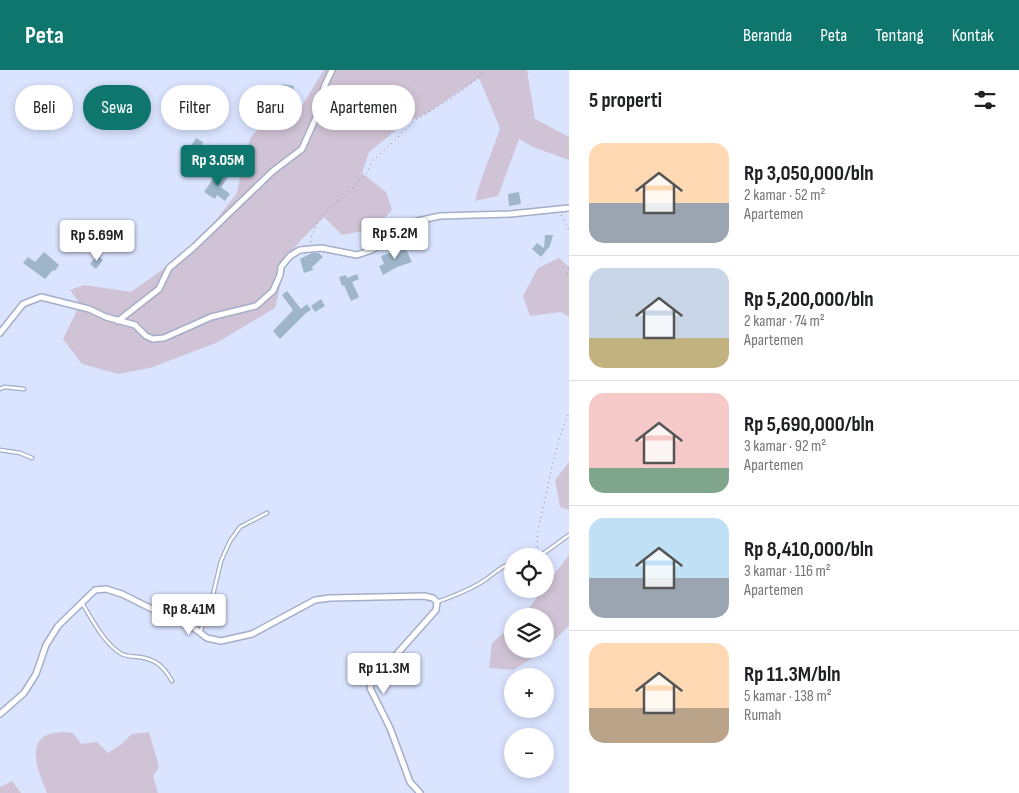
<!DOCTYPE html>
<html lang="id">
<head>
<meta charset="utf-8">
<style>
  body { margin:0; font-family:"Sofia Sans Condensed",sans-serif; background:#f2f2f2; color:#202124; height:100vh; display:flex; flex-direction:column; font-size:19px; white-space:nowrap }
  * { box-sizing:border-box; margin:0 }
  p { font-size:16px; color:#757577 }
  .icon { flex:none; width:28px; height:28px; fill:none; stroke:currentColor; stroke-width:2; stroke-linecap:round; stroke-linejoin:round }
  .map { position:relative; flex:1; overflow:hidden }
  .drawer { display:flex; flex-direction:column; background:#fff; width:450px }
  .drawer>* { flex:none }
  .guide { position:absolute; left:15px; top:15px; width:475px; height:45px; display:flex; gap:10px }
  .tools { position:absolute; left:504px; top:478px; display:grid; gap:10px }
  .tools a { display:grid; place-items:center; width:50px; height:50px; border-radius:50%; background:#fff; box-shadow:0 2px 8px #0003; font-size:25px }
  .price { position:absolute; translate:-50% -42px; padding:0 11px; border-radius:5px; background:#fff; color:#222; font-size:16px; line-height:32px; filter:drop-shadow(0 1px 2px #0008) }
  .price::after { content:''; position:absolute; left:50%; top:30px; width:15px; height:11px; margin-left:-8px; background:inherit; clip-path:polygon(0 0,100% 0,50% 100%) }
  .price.selected { background:#0f766e; color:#fff }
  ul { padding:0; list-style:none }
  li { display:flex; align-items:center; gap:15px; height:125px; padding:0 20px }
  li+li { border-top:1px solid #e0e0e0 }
  li span { display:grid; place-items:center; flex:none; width:140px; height:100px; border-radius:15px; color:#555 }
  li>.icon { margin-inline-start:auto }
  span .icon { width:60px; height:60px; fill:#fffc; stroke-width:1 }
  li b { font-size:21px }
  h2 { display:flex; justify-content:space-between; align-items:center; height:60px; padding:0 20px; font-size:21px }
  .pill { padding:0 18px; border-radius:22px; background:#fff; box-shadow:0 2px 8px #0003; font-size:18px; line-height:45px }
  .pill.selected { background:#0f766e; color:#fff }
  header { display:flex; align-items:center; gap:30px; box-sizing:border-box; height:70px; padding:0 25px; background:#0f766e; color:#fff }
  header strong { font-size:24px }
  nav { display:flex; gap:28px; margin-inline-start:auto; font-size:18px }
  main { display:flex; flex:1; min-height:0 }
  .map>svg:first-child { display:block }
</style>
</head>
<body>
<header>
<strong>Peta</strong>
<nav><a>Beranda</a><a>Peta</a><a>Tentang</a><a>Kontak</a></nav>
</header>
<main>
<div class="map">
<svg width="569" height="723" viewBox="0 0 569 723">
  <rect width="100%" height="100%" fill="#dae4ff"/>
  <g fill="#d0c3d5">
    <path d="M324,0h203l8,49 34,18v23l-36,-13 -14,-8 -21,57 -23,5c6,-25 17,-48 25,-73l-21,-50 -53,36 -21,9 -36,29 -7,21 24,19 6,18 -18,19 -32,6 -18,-18 -23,23 -14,18 -12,50 -59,35 -66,25 -32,6 -36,-10 -19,-25 17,-35 -10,-14 14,-5 47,7 49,-35 28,-27 29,-37 6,-32 7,-22 22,-28 26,1z"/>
    <polygon points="559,188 569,197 569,247 561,242 530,246 523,226 538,198"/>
    <polygon points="569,392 569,440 560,437 555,410"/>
    <polygon points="569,485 569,556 539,584 513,600 489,598 492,573 512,556 512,579 545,579 545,546 523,546 543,519 545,519 545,516"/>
    <path d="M63,662l10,1 8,11 16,-2 11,11 12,-8 12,-11 17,-2 10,35 -6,9 5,17h-111c-6,-15 -22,-48 0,-58 4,-2 11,-2 16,-3z"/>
    <polygon points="12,711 21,723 0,723 0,717"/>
  </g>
  <g fill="#9fb6ca">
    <polygon points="282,14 294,16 291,29 285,28 286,23 281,22"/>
    <polygon points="196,68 203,72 202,75 210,77 208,88 202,87 203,82 191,76"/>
    <polygon points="223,101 229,106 221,117 230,124 225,131 217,125 215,129 204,122 215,106 218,109"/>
    <polygon points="519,122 521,134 509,136 508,124"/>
    <polygon points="545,165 553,165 550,176 541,187 532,179 537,173 544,178"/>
    <polygon points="403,173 412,192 397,197 383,205 379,196 384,194 381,186 399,180 397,175"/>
    <polygon points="44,182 59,195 55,201 53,200 45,209 23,193 28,187 35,192"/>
    <polygon points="312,183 319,183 323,187 312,197 313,200 304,203 300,189"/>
    <polygon points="97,185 103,190 96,199 90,194"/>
    <polygon points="357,204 359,209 352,212 359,227 351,231 344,215 342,216 339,207 346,205 347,208"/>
    <polygon points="287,221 301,239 307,234 311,240 306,243 280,269 273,261 293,240 282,225"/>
    <polygon points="321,229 325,236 315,242 311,236"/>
  </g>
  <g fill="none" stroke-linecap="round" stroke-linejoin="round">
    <defs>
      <g id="service">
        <polyline points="0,319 4,317 24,319"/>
        <polyline points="0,380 20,383 32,388"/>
        <polyline points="540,486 569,465"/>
        <path d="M437,532c17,-6 33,-12 48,-22 10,-7 16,-14 27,-17"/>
        <path d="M82,533c10,16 21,39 38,50 6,4 12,3 19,4 17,2 25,10 33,24"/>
        <polyline points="200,562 210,537 221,491 230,471 240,457 267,443"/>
      </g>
      <g id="minor">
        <polyline points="118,251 159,219 169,198 194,177 273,101 302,79 317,45 324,17 332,0"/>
        <polyline points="0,263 23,234 41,227 89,239 106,247 135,255 146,266 153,269 164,268 211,247 256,236 273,221 280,205 281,197 290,186 300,180 321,178 357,185 372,180 399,160 417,151 440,146 510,144 569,138"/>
        <polyline points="0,644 24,623 36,604 46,575 58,556 95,520 106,519 122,524 156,541 186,552 207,568 221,571 252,564 315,530 330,528 424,526 433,528 437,532 436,540 372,612 370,618 390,658 410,712 420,723"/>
      </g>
    </defs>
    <use href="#service" stroke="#a4aec8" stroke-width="5"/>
    <use href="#minor" stroke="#a4aec8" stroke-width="8"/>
    <g stroke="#7f8598" stroke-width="1" stroke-dasharray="1 4" stroke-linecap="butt">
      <polyline points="561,145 569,160"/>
      <polyline points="311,172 311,168 318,151 327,140 342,128 367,103 372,91 390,75 415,50 452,28 479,7 483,0"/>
      <polyline points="569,198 567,203 569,206"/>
      <path d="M538,482c-3,-20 4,-37 8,-57 6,-28 11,-56 23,-82"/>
    </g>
    <use href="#service" stroke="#fff" stroke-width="2.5"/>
    <use href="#minor" stroke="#fff" stroke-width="5"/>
  </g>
</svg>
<div class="tools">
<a><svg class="icon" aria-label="locate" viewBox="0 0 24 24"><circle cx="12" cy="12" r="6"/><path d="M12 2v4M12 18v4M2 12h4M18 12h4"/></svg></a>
<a><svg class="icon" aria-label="layers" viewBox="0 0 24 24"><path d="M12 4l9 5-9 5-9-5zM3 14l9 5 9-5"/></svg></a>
<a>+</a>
<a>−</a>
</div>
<b class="price selected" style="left:218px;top:117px">Rp 3.05M</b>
<b class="price" style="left:395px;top:190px">Rp 5.2M</b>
<b class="price" style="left:97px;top:192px">Rp 5.69M</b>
<b class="price" style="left:189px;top:566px">Rp 8.41M</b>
<b class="price" style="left:384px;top:625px">Rp 11.3M</b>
<div class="guide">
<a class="pill">Beli</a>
<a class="pill selected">Sewa</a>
<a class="pill">Filter</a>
<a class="pill">Baru</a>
<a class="pill">Apartemen</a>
</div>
</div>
<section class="drawer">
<h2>5 properti<svg class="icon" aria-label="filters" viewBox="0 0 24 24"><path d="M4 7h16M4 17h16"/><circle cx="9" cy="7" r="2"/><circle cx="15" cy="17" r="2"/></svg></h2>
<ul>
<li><span style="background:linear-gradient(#ffd9b3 60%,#9aa5b1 0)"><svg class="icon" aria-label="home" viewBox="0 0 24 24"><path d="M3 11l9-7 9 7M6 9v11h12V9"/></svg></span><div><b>Rp 3,050,000/bln</b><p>2 kamar · 52 m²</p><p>Apartemen</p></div></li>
<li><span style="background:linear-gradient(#c9d6e8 70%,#c2b280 0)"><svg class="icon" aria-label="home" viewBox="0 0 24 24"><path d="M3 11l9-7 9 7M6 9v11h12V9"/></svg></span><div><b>Rp 5,200,000/bln</b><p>2 kamar · 74 m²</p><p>Apartemen</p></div></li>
<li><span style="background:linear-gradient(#f6c9c9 75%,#7fa58c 0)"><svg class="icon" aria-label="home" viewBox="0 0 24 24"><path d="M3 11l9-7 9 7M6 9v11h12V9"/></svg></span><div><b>Rp 5,690,000/bln</b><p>3 kamar · 92 m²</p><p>Apartemen</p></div></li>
<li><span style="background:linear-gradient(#bfe0f5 60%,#9aa5b1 0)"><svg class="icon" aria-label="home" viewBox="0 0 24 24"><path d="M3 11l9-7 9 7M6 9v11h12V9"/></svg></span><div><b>Rp 8,410,000/bln</b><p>3 kamar · 116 m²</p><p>Apartemen</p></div></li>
<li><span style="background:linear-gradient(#ffd9b3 65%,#b9a48a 0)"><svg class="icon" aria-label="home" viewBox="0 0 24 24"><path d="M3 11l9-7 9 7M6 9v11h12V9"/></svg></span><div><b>Rp 11.3M/bln</b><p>5 kamar · 138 m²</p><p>Rumah</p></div></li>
</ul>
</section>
</main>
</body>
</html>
